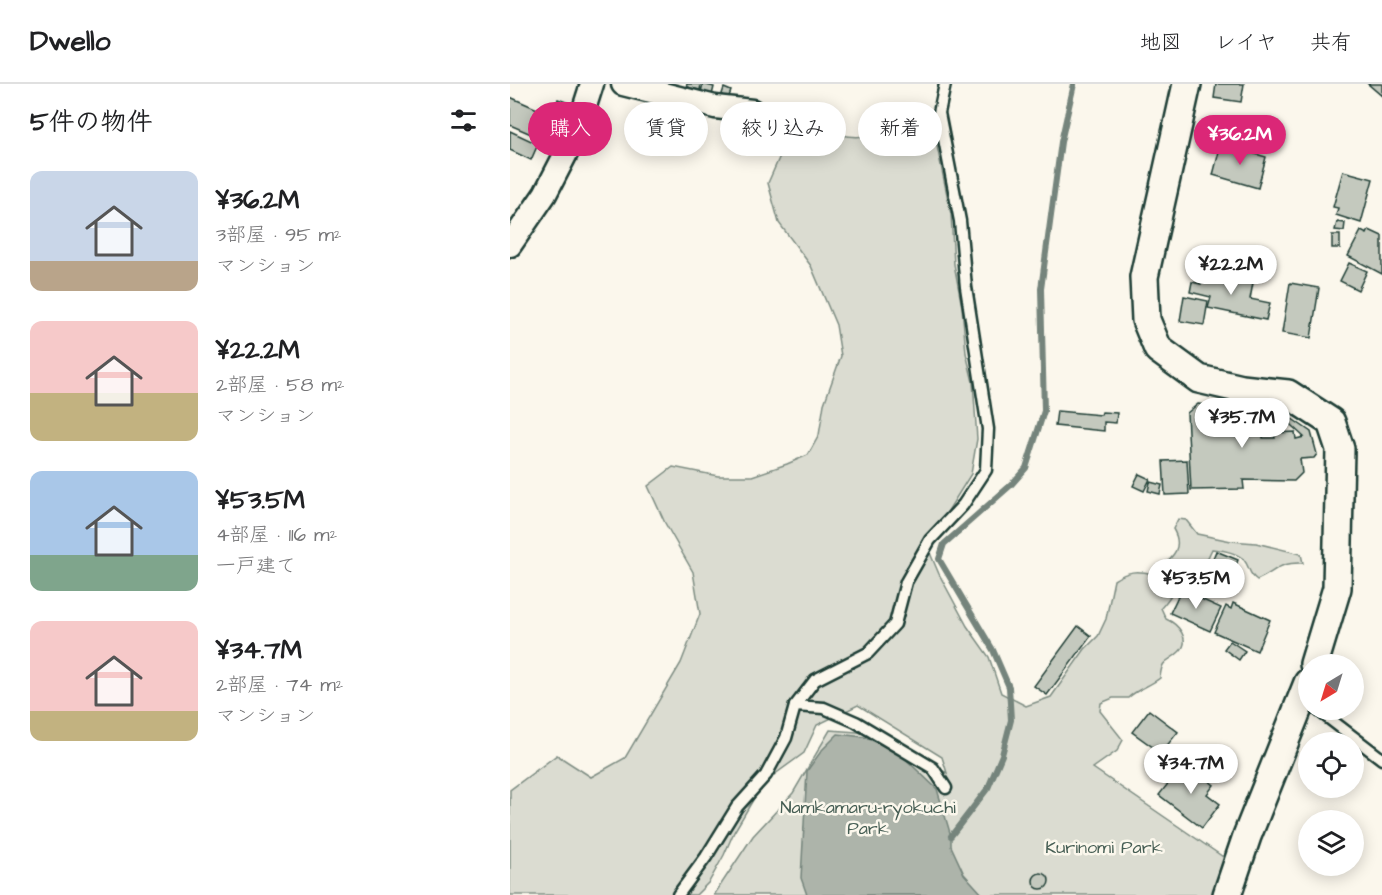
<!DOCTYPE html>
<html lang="ja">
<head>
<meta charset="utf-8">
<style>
  body { margin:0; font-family:"Architects Daughter","Klee One",sans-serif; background:#f6f6f6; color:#202124; height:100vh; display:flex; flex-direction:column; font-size:22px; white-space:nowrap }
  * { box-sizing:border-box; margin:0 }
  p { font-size:20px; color:#757577 }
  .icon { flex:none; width:33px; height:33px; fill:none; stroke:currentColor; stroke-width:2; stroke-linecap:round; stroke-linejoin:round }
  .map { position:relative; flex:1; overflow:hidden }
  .details { display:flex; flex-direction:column; background:#fff; width:510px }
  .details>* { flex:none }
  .guide { position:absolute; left:18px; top:18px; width:570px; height:54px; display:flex; gap:12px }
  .needle { width:39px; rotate:218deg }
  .buttons { position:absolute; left:788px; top:570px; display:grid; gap:12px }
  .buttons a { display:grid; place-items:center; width:66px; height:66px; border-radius:50%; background:#fff; box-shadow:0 3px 15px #0003; font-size:30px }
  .price { position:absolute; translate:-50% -51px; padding:0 14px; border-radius:21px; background:#fff; color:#222; font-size:20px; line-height:39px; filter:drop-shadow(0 2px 3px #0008) }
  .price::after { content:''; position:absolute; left:50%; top:36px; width:18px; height:14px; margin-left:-9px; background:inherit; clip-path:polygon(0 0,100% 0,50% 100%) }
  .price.on { background:#db2777; color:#fff }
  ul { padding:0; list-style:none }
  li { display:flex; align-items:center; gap:18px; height:150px; padding:0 30px }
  li span { display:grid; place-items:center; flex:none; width:168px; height:120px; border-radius:12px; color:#555 }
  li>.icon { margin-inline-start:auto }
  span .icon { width:72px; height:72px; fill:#fffc; stroke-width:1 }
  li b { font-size:26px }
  h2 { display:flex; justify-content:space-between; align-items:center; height:72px; padding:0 30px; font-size:26px }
  .chip { padding:0 21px; border-radius:27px; background:#fff; box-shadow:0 3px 15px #0003; font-size:21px; line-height:54px }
  .chip.on { background:#db2777; color:#fff }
  header { display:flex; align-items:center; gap:36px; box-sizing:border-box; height:84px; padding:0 30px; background:#fff; border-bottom:2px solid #e0e0e0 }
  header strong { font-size:28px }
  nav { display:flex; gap:33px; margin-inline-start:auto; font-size:21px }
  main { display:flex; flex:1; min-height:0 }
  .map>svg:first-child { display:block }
</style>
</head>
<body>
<header>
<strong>Dwello</strong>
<nav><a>地図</a><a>レイヤ</a><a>共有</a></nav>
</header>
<main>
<section class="details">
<h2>5件の物件<svg class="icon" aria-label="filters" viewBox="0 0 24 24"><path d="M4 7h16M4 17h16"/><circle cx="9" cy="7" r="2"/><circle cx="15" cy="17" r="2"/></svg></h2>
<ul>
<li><span style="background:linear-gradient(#c9d6e8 75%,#b9a48a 0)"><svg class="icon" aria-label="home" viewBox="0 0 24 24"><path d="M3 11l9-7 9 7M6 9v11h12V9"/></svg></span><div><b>¥36.2M</b><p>3部屋 · 95 m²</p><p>マンション</p></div></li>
<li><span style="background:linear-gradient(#f6c9c9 60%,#c2b280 0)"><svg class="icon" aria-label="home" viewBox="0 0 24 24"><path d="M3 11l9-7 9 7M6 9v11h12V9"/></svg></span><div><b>¥22.2M</b><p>2部屋 · 58 m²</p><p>マンション</p></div></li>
<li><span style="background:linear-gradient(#a9c7e8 70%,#7fa58c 0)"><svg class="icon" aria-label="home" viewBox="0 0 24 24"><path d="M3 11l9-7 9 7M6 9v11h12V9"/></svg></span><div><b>¥53.5M</b><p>4部屋 · 116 m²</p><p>一戸建て</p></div></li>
<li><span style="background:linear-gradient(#f6c9c9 75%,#c2b280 0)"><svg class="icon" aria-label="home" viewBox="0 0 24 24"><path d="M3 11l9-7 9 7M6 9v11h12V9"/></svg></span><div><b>¥34.7M</b><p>2部屋 · 74 m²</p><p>マンション</p></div></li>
</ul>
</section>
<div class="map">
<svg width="872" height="811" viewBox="0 0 872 811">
  <rect width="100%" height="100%" fill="#fbf7ec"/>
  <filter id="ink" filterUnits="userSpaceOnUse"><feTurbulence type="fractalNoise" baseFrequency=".0167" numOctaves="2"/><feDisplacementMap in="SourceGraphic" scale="12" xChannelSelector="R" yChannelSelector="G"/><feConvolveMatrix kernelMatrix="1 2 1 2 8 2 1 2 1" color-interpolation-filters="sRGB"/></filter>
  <g filter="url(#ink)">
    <path fill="#dbdcd1" stroke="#7d8c82" stroke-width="1.5" d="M308,36c7,5 16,12 25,15 19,6 69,-6 89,-13l19,92 3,50 8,43 4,46 7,29 4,57 -6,35 -25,40 -22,25 15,35 28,52 22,31 12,36 25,13 25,-9 34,-48 13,-13 8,-17 8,-39c14,-9 22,-10 39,-6 15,-14 33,-23 20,-45l5,-10 8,1 11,14 34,7 25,2 45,11 2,9c-25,-1 -26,8 -46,17 -9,-6 -7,-13 -13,-20 -7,-8 -21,-10 -32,-11l-10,21 -10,-1c-13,11 -19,26 -31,39l5,11c12,5 26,21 13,33 -11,11 -17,5 -19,26 -10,8 -23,11 -32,20h-15l-12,5 -1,8 23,29 -6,11 -24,17 136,93 -13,34h-502l39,-59 40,-43 37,-63 41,3 76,40 -5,-16 -84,-52 -41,20 -13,28 -41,30 -29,49 -10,23 -15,27 -13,13h-186v-105l47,-35 34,22 34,-19 56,-95 19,-49 -7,-42 -28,-49 -17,-37 25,-19 45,9h34l35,-12 21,-9 11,-20 5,-31 17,-48 -5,-31 -25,-59 -32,-43 -11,-40 23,-52z"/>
    <polygon fill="#adb4aa" stroke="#74847b" stroke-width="1.5" points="328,650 354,653 386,666 427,705 441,752 441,762 454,790 473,811 297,811 291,794 297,687 312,666"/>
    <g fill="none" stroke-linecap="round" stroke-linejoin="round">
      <polyline stroke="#74847b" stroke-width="6" points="441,752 478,704 492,671 501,636 499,603 483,566 429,475 434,460 501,401 516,384 534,327 531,205 551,58 564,0"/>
    </g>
    <g fill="#c4c9be" stroke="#1f3d34" stroke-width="1.5">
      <polygon points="177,0 191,0 190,6 176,3"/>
      <polygon points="193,0 204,3 202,11 191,8"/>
      <polygon points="706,0 734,0 731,18 704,14"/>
      <polygon points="858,0 872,0 872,12"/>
      <polygon points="214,4 221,7 218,15 211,13"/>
      <polygon points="0,13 34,28 29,40 26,38 21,50 0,41"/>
      <polygon points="48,15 64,21 52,56 35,50"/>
      <polygon points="0,47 28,60 21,76 0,66"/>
      <polygon points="711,60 756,73 748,104 703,91"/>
      <polygon points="833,87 863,95 851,139 826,131 828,124 823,123"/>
      <polygon points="827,138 835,139 834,147 825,146"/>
      <polygon points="859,146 872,152 872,190 838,172 851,147 857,150"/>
      <rect x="822" y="151" width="8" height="13"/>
      <polygon points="839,179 857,187 848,206 830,197"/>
      <polygon points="693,189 743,199 740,215 760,219 756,236 698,224 701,213 680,208 682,198 691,200"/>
      <polygon points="780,199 809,204 801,254 772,249"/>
      <polygon points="674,212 698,217 694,241 670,237"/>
      <polygon points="688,320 754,329 753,354 765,354 764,349 785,348 786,355 794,353 771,332 775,330 801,348 807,370 804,374 790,375 792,389 784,397 733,396 734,405 681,406 677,329"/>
      <polygon points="547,327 591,331 592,328 607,329 606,339 594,338 594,347 545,342"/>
      <polygon points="677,376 679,410 655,411 653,377"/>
      <polygon points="629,390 640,395 634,407 623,402"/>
      <polygon points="640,398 652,401 650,410 638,407"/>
      <polygon points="706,467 728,476 716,508 693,499"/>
      <polygon points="671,506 711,524 700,547 660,529"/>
      <polygon points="723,519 760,536 747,567 704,548 716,522 721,525"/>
      <polygon points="568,542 581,552 537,611 524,602"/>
      <polygon points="720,557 735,567 729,576 714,565"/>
      <polygon points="639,626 668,648 651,669 622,648"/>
      <polygon points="675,678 704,701 697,710 710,720 692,744 649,711"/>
      <circle cx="531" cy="797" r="8"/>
    </g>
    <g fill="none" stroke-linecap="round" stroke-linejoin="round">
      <defs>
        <g id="service">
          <polyline points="285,622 314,624 346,638 423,684 436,704"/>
          <polyline points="808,626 872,675"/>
          <polyline points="168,811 196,773 227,723 256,691 276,654 285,622 305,596 358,569 385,540 396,498 420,456 453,421 476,386 478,345 456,203 450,137 429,29 435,0"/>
        </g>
        <g id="minor">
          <polyline points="113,0 205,23 242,27"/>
          <polyline points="0,161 35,110 66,50 82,0"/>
        </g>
        <g id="tertiary">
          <polyline points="677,0 634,193 636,236 648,265 689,295 732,305 778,310 821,338 830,365 827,504 804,580"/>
          <polyline points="717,811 737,752 798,599"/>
        </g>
      </defs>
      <use href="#service" stroke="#1f3d34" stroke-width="15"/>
      <use href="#minor" stroke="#1f3d34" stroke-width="27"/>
      <use href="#tertiary" stroke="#1f3d34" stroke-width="32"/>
      <use href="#service" stroke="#fbf7ec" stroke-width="10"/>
      <use href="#minor" stroke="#fbf7ec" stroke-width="22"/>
      <use href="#tertiary" stroke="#fbf7ec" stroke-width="27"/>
    </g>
  </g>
  <g text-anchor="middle" stroke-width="5" stroke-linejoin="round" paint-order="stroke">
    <g font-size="18" fill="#455d53" stroke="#fbf7ec">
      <text x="358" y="729">Namkamaru-ryokuchi<tspan x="358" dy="21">Park</tspan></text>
      <text x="594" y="769">Kurinomi Park</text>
    </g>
  </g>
</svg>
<div class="buttons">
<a><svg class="needle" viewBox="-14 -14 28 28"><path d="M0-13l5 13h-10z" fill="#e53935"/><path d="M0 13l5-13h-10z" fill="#757577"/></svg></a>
<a><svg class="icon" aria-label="locate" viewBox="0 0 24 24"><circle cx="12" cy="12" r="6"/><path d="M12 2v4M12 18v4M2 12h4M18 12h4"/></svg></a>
<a><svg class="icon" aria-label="layers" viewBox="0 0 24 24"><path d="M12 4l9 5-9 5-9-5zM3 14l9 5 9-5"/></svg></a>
</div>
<b class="price on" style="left:730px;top:82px">¥36.2M</b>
<b class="price" style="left:721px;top:212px">¥22.2M</b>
<b class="price" style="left:732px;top:365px">¥35.7M</b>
<b class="price" style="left:686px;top:526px">¥53.5M</b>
<b class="price" style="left:681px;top:711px">¥34.7M</b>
<div class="guide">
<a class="chip on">購入</a>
<a class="chip">賃貸</a>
<a class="chip">絞り込み</a>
<a class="chip">新着</a>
</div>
</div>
</main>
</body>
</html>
